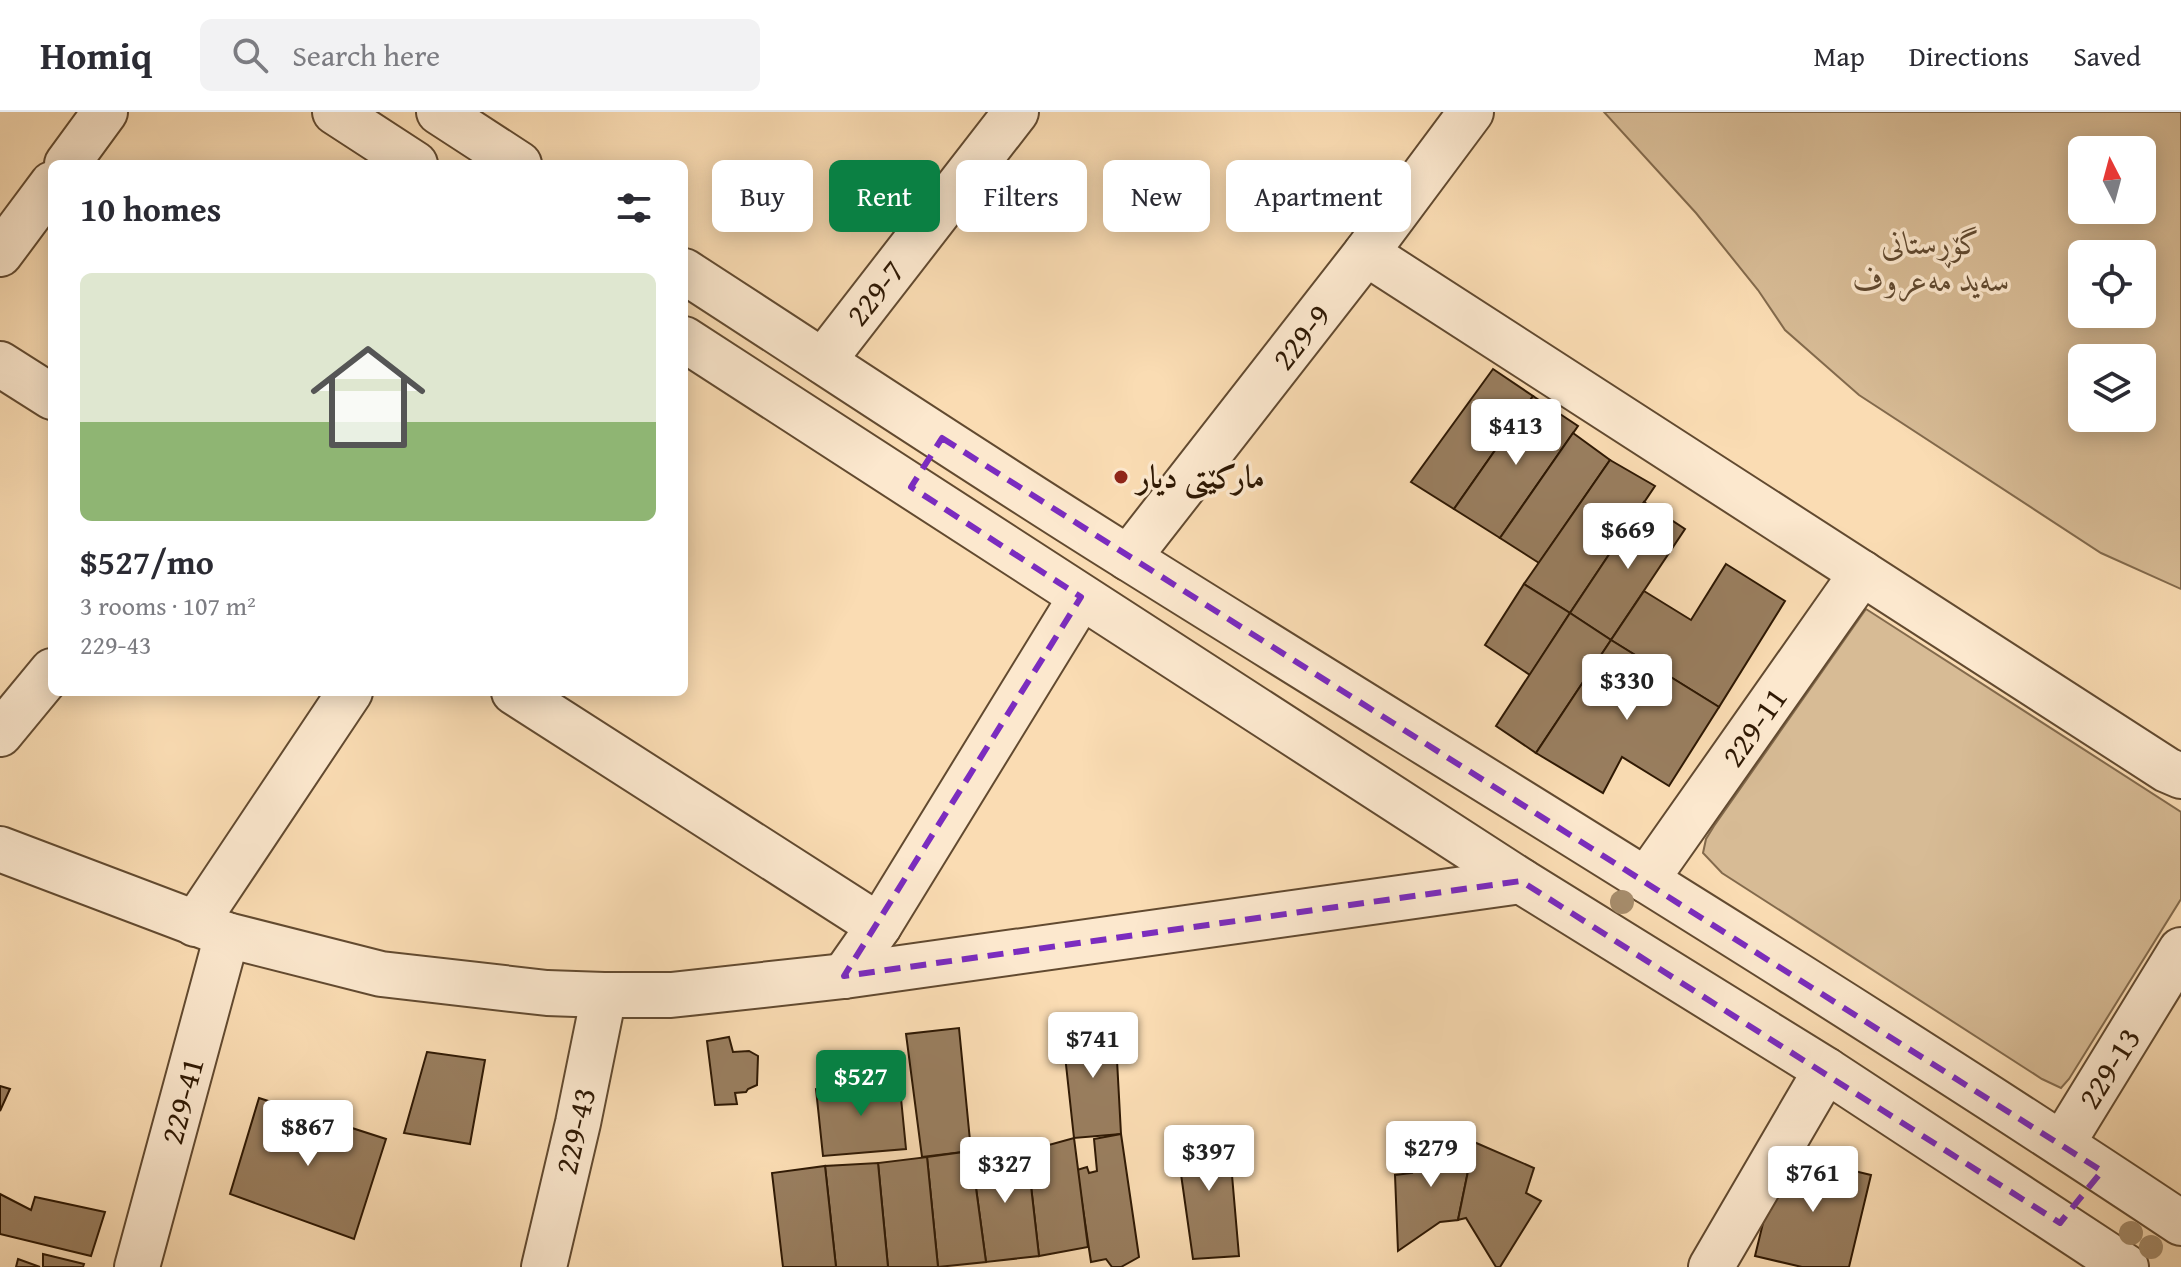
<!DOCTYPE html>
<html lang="en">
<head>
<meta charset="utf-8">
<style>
  body { margin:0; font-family:"Gentium Book Plus",Amiri,serif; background:#f2f2f3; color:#2b2b33; height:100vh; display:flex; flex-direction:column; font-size:30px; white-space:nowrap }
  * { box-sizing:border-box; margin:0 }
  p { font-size:26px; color:#7c7c81 }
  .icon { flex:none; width:44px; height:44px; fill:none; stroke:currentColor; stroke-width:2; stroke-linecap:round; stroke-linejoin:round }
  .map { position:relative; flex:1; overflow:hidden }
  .details { position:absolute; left:48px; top:48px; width:640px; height:536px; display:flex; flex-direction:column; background:#fff; border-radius:12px; box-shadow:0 4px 20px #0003 }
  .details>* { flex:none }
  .hud { position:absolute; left:712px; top:48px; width:760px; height:72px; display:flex; gap:16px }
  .needle { width:52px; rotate:354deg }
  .controls { position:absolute; left:2068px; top:24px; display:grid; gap:16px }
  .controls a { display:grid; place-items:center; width:88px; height:88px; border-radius:12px; background:#fff; box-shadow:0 4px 20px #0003; font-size:40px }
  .price { position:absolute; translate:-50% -68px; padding:0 18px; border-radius:8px; background:#fff; color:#222; font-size:26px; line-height:52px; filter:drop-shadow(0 2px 4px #0008) }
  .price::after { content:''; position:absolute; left:50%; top:48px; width:24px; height:18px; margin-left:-12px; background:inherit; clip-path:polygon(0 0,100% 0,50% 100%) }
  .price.selected { background:#0b8043; color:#fff }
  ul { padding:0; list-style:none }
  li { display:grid; align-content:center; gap:16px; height:424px; padding:0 32px }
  li span { display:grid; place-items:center; height:248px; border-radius:12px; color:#555 }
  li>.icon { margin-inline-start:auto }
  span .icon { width:144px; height:144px; fill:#fffc; stroke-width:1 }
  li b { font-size:34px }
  h2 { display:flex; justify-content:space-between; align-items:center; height:96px; padding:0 32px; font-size:34px }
  .tag { padding:0 28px; border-radius:12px; background:#fff; box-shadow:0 4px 20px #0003; font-size:28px; line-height:72px }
  .tag.selected { background:#0b8043; color:#fff }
  header { display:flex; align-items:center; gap:48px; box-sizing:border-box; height:112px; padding:0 40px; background:#fff; border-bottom:2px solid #e1e1e2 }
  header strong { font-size:38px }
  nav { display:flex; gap:44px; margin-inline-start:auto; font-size:28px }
  .search { width:560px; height:72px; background:#f2f2f3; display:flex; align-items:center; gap:20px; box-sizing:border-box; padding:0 28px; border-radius:12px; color:#7c7c81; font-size:30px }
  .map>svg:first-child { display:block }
</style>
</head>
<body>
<header>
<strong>Homiq</strong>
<div class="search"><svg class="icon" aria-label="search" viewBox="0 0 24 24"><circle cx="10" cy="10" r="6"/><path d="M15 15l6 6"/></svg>Search here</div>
<nav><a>Map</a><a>Directions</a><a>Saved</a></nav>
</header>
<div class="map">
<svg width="2181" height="1155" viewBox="0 0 2181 1155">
  <rect width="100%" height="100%" fill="#fadcb3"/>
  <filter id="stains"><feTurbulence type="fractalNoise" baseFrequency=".0025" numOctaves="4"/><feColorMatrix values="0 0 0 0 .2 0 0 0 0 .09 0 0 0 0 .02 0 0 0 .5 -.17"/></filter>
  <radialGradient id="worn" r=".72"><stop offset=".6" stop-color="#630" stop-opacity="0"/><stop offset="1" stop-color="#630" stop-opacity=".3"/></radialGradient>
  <g fill="#d7bb95" stroke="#836a4c" stroke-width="2" fill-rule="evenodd">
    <path d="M1604,0h577v477l-80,-36 -242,-158 -74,-65 -27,-40 -62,-77zM2082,38h60v60h-60zM2082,142h60v60h-60zM2082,246h60v60h-60z"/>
    <polygon points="1866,497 2181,700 2181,787 2069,967 2061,976 2042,967 1722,761 1703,741 1706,727 1714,714"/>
  </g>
  <g fill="#997e5f" stroke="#2f1904" stroke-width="2">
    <polygon points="1493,257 1533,284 1454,397 1411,370"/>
    <polygon points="1533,284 1578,314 1500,426 1454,397"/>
    <polygon points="1573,321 1610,348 1539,451 1500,426"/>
    <polygon points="1610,348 1655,374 1570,501 1524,472"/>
    <polygon points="1644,390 1685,417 1611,528 1570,501"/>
    <polygon points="1726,452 1785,489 1719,595 1611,528 1644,479 1691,508"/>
    <polygon points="1524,472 1570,501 1530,563 1485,533"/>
    <polygon points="1570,501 1611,528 1536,641 1496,614"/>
    <polygon points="1611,528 1719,595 1669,674 1622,645 1603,681 1536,641"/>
    <polygon points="1115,911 1121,1022 1074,1026 1062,916"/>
    <polygon points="959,916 971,1039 922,1045 906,922"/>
    <polygon points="729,925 733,940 749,939 758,944 757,973 748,977 746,980 735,981 737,992 715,993 707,929"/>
    <polygon points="427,940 485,948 470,1032 404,1021"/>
    <polygon points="899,966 906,1037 823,1044 816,977"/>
    <polygon points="0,974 10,977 0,999"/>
    <polygon points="259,986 386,1027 354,1127 230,1082"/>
    <polygon points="1228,1017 1239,1144 1193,1147 1175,1020"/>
    <polygon points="1121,1022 1139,1145 1121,1155 1112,1155 1106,1147 1091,1150 1077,1058 1087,1055 1089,1061 1097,1059 1094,1027"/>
    <polygon points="1074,1026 1088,1135 1039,1144 1027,1039"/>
    <polygon points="1474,1030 1458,1108 1440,1110 1398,1139 1395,1063 1412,1061 1410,1049 1420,1032"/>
    <polygon points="1474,1030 1534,1056 1526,1081 1541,1089 1500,1155 1496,1155 1466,1106 1458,1108"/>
    <polygon points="990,1036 992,1044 1027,1039 1039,1144 986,1150 971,1039"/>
    <polygon points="971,1039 986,1150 938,1155 927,1045"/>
    <polygon points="1780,1041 1871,1063 1849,1155 1802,1155 1755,1144"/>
    <polygon points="927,1045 938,1155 888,1155 878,1051"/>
    <polygon points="878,1051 888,1155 836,1155 825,1054"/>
    <polygon points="825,1054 836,1155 783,1155 772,1061"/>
    <polygon points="0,1082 31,1098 35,1085 105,1100 91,1144 0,1122"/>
    <polygon points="43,1142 84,1152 83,1155 43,1155"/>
    <polygon points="18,1147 40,1155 16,1155"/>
  </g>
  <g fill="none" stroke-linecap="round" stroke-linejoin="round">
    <defs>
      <g id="minor">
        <polyline points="335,0 415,52"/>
        <polyline points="439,0 519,52"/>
        <polyline points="67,52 105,0"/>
        <polyline points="1366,141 2167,658 2181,664"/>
        <polyline points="0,142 52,72"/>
        <path d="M684,159c150,97 298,196 449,290 350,219 704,433 1048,662"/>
        <polyline points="684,227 1521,769 1826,958 2126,1155"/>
        <polyline points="823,249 1016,0"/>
        <polyline points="0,252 52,285"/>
        <polyline points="1128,446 1366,141 1471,0"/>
        <polyline points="514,580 879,814"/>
        <polyline points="0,622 52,559"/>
        <polyline points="0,737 227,823 381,862 547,881 604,883 671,883 844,864 1521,769"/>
        <polyline points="1646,768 1862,461"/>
        <polyline points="195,812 350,580"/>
        <polyline points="844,864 879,814 1081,485"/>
        <polyline points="2062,1032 2181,838"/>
        <polyline points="137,1155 227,823"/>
        <polyline points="544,1155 578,1011 604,883"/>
        <polyline points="1711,1155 1826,958"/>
      </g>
    </defs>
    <use href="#minor" stroke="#624a30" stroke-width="48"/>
    <use href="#minor" stroke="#fce8ce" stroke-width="44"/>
  </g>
  <g fill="#a68c6b">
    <circle cx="1622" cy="790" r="12"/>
    <circle cx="2131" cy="1121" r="12"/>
    <circle cx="2151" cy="1135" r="12"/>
  </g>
  <path fill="none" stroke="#7b2cbf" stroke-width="6" stroke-dasharray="16 10" stroke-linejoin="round" d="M942,326l1160,733 -42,52 -539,-342 -677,95 237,-379 -170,-110z"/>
  <circle fill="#8f2418" stroke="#fce8ce" stroke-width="3" cx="1121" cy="365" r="8"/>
  <g text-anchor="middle" stroke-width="7" stroke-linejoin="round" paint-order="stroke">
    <g font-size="32" font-style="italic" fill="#614a30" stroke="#fce8ce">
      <text x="1932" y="142">گۆڕستانی<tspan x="1932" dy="37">سەید مەعروف</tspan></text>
    </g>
    <g font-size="32" fill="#2f1904" stroke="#fce8ce">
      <text transform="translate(875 181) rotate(-52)" y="11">229-7</text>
      <text transform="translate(1301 225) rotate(-52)" y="11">229-9</text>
      <text transform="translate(1754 615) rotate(-55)" y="11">229-11</text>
      <text transform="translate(2109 956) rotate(-58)" y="11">229-13</text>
      <text transform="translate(182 989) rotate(-75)" y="11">229-41</text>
      <text transform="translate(575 1019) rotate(-77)" y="11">229-43</text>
    </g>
    <g font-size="32" font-weight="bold" fill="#2f1904" stroke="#fce8ce" text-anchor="start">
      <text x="1137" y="376">مارکێتی دیار</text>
    </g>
  </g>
  <rect width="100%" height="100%" filter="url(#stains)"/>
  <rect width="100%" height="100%" fill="url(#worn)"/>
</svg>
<div class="controls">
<a><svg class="needle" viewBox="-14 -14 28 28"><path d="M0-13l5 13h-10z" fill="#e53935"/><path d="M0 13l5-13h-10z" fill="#7c7c81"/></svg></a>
<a><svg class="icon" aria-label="locate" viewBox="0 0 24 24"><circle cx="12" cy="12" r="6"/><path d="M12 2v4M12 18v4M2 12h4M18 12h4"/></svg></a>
<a><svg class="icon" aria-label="layers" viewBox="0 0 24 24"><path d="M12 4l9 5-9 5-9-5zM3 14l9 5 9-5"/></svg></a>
</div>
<b class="price" style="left:1516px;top:355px">$413</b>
<b class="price" style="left:1628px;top:459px">$669</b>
<b class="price" style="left:1627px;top:610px">$330</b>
<b class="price" style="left:1093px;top:968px">$741</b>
<b class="price selected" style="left:861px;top:1006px">$527</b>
<b class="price" style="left:308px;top:1056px">$867</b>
<b class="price" style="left:1431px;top:1077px">$279</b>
<b class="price" style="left:1209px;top:1081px">$397</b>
<b class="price" style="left:1005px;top:1093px">$327</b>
<b class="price" style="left:1813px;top:1102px">$761</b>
<div class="hud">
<a class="tag">Buy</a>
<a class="tag selected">Rent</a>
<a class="tag">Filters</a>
<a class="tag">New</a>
<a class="tag">Apartment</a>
</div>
<section class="details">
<h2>10 homes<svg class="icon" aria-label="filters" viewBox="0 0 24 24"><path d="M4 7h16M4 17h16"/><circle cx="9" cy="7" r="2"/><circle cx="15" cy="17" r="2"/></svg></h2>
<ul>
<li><span style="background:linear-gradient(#dfe7d0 60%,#8fb573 0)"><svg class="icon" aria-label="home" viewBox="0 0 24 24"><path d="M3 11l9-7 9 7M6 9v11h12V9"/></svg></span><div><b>$527/mo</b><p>3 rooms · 107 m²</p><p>229-43</p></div></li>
</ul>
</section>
</div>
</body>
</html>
